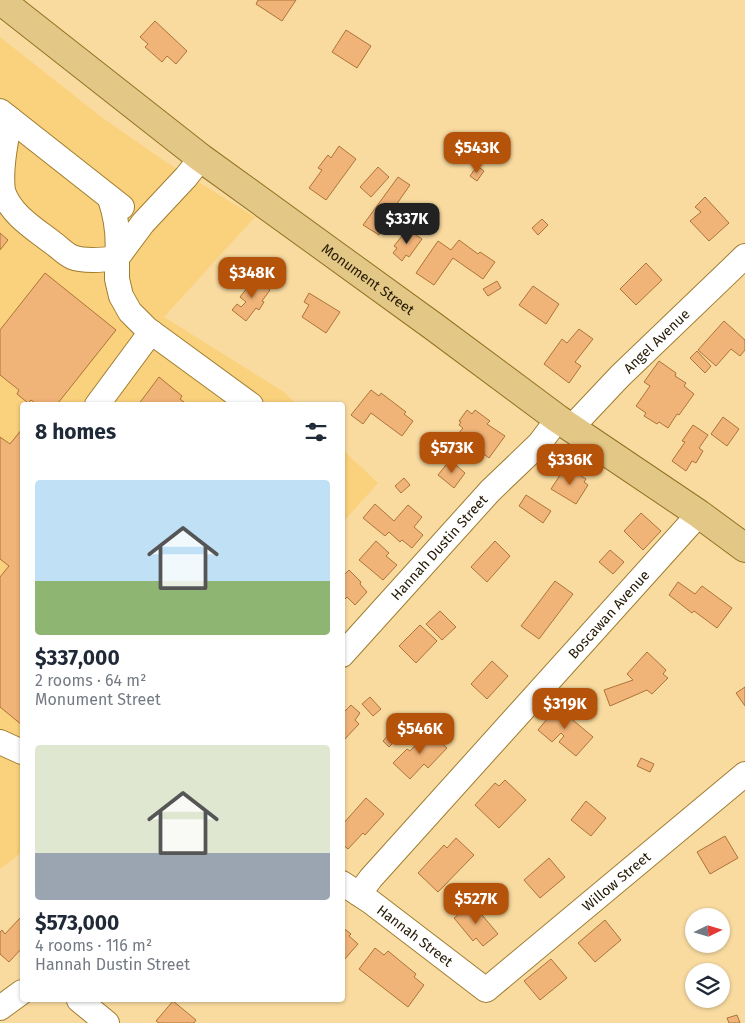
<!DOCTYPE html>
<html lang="en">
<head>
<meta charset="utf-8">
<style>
  body { margin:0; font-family:"Fira Sans",sans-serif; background:#f6f6f7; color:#1f2937; height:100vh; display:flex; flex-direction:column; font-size:19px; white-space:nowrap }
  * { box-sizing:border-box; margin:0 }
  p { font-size:16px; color:#747a83 }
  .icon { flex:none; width:28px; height:28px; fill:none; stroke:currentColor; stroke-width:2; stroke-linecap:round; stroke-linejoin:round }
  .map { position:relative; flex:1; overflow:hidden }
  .panel { position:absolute; left:20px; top:402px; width:325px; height:600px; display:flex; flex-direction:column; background:#fff; border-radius:5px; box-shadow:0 1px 4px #0004 }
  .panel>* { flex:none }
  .needle { width:32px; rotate:85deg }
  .controls { position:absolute; left:685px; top:908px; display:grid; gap:10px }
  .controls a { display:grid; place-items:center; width:45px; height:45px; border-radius:50%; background:#fff; box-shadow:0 1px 4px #0004; font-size:25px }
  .price { position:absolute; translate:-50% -42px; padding:0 11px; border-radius:10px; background:#b45309; color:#fff; font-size:16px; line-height:32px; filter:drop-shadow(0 1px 2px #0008) }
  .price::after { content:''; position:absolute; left:50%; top:30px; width:15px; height:11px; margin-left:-8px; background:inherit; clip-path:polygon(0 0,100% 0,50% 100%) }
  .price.selected { background:#222; color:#fff }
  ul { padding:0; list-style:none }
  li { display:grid; align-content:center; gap:10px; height:265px; padding:0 15px }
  li span { display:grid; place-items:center; height:155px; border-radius:5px; color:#555 }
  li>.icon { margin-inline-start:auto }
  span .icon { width:90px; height:90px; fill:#fffc; stroke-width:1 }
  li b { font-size:21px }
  h2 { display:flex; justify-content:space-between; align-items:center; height:60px; padding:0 15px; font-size:21px }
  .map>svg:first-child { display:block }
</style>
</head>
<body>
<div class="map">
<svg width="745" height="1023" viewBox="0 0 745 1023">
  <rect width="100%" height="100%" fill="#f9dba0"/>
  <g fill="#fad17c">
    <polygon points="0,37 100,116 166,162 255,217 164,317 284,392 297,405 22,405 22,852 0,869"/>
    <polygon points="342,449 378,483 343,522 342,522"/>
  </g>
  <g fill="#f0b378" stroke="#ad7439">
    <polygon points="258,0 296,0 282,21 256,4"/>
    <polygon points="155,21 187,51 176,64 167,56 162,62 145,47 148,44 140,37"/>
    <polygon points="346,30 371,46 357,68 332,52"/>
    <polygon points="339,146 356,159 326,200 309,188 322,170 318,168 328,155 331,158"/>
    <polygon points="477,166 484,171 477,181 470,176"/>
    <polygon points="378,167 389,177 371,197 360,187"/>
    <polygon points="398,177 410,185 396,205 399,207 379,235 363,225"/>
    <polygon points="705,197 729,223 709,241 690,221 701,212 695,207"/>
    <polygon points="542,219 548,225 538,235 532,228"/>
    <polygon points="406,231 412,235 413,233 422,239 409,257 406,255 402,261 393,253 397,248 394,246"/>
    <polygon points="0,233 8,240 0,250"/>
    <polygon points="459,240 478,254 480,252 495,262 483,279 453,258 434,285 416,273 438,241 451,250"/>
    <polygon points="646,263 662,280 636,305 620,289"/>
    <polygon points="45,273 116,330 58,403 61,405 38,405 31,400 28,403 17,394 19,390 0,375 0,330"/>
    <polygon points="255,278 270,290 262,301 264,302 259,310 256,308 246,321 232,310 237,304 241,307 246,302 240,297"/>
    <polygon points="497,281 501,288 488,296 483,289"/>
    <polygon points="533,286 559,304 546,324 519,305"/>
    <polygon points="309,293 340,312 326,333 302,317 309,305 304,302"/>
    <polygon points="724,321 745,340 745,350 740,356 731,349 716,366 698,350"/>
    <polygon points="579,329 593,339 575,362 581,366 569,383 544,364 562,339 567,343"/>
    <polygon points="697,351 711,366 705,373 690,358"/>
    <polygon points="659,361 676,373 675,376 686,383 684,386 694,394 679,415 677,414 668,428 659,422 657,424 644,416 646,413 636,406 650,386 644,382"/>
    <polygon points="159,377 182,396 180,399 188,405 138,405"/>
    <polygon points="371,390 379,396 381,393 406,412 404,414 413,421 402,436 371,413 363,424 351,415"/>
    <polygon points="467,410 472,414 475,410 490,421 487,424 505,436 489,458 457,435 463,428 459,425 461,422 459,421"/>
    <polygon points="723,417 739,429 727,446 711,434"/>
    <polygon points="693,425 708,435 699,448 703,451 696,463 692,461 686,471 672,461 685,442 682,441"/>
    <polygon points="22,429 22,725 0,707 0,577 9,566 0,559 0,437 10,444"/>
    <polygon points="450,460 465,473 454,488 438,475"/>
    <polygon points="564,469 573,475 575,472 586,479 584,482 588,485 576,504 551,489"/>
    <polygon points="404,478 410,485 401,493 395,486"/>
    <polygon points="526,495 551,511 543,523 519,506"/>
    <polygon points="375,504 394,521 408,505 422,517 414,527 423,535 412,548 402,540 400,542 389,532 385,536 363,518"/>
    <polygon points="641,513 661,531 643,550 624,531"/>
    <polygon points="376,541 389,553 386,556 397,565 383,580 359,560"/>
    <polygon points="495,541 510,556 487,582 471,567"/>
    <polygon points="610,550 624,562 613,574 599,562"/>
    <polygon points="349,570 361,582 360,584 367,592 355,605 347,597 345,599 342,597 342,577"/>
    <polygon points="555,581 573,594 539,639 521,626"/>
    <polygon points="678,582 695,594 702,586 732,608 717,628 694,611 692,613 669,595"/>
    <polygon points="440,611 456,627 442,640 426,624"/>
    <polygon points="420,625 437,641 416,663 399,646"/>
    <polygon points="647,652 666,670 663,674 668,678 652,694 647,690 610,706 604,690 633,680 627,674"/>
    <polygon points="492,661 508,676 487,699 471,684"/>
    <polygon points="745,687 745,706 736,693"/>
    <polygon points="370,697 381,709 373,716 362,704"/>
    <polygon points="554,704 593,737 576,756 559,742 564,736 561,733 552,742 538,730 547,719 543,716"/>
    <polygon points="351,705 360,713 355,720 359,724 342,742 342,709 345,711"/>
    <polygon points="428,731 447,748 428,768 424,764 410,779 393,763 407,749 410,751"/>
    <polygon points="391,732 397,739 389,747 383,741"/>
    <polygon points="641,758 654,764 650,772 637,766"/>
    <polygon points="505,780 526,800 499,828 475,805 495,783 499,786"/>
    <polygon points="366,798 384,814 365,835 363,833 348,849 342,844 342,825"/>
    <polygon points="586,801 606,818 591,836 571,820"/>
    <polygon points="725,836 738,858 710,874 697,852"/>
    <polygon points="456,838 474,855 438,892 418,873 444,845 447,848"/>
    <polygon points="549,858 565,877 540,898 524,880"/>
    <polygon points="472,903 498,934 483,946 476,938 473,941 454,918"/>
    <polygon points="20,918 22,921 22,948 9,962 0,954 0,932 2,930 5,934"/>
    <polygon points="605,920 621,940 595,962 578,943"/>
    <polygon points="342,927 351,934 349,936 358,944 343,961"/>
    <polygon points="375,948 384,955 388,951 416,974 414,977 424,985 408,1007 359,969"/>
    <polygon points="551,959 567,978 540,1000 524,981"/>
    <polygon points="173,1001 196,1020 194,1023 159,1023 156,1021"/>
    <polygon points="737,1015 740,1023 729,1023 727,1018"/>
  </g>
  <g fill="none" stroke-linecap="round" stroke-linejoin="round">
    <defs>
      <g id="minor">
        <polyline points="0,111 122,207"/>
        <path d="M10,119c-4,22 -10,50 -7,72 7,23 32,38 50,52 6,4 12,11 19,14 13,5 31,3 45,1 2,-21 0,-39 -7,-59"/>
        <polyline points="201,158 186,177 143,223 117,258 117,279 121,296 130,312 147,329 251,405"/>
        <polyline points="97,405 151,332"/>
        <path id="s1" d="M571,428l49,-52 125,-120"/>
        <path id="s2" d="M342,655l148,-164 49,-47 19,-25"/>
        <polyline points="0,742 22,752"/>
        <path id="s3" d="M342,883l29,19 115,88 259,-216"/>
        <path id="s4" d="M359,894l12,-16 328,-364"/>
        <polyline points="79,1000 107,1023"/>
        <polyline points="0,1008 22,992"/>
      </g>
      <g id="major">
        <path id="s5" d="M0,0l201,158 232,168 125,93 141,95 46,34"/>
      </g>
    </defs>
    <use href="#minor" stroke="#9f7d2f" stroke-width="26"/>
    <use href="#major" stroke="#937223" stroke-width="30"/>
    <use href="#minor" stroke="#fff" stroke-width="24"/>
    <use href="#major" stroke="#e3c786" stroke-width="28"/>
  </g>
  <g text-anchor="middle" stroke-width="4" stroke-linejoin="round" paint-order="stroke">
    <g font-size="14" fill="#231802" stroke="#f9ebcd">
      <text dy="5" stroke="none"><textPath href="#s5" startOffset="462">Monument Street</textPath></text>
      <text dy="5" stroke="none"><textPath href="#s1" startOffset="122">Angel Avenue</textPath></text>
      <text dy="5" stroke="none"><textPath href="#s2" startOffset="145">Hannah Dustin Street</textPath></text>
      <text dy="5" stroke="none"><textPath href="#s4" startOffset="375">Boscawan Avenue</textPath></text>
      <text dy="5" stroke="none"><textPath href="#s3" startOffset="349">Willow Street</textPath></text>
      <text dy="5" stroke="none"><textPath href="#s3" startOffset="90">Hannah Street</textPath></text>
    </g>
  </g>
</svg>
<div class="controls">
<a><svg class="needle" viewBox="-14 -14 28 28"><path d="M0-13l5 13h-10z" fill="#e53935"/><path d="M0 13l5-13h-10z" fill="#747a83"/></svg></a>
<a><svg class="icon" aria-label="layers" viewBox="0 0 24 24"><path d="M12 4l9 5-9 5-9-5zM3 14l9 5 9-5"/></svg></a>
</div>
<b class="price" style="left:477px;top:174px">$543K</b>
<b class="price selected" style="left:407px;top:245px">$337K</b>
<b class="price" style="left:252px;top:299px">$348K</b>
<b class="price" style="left:452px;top:474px">$573K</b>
<b class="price" style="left:570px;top:486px">$336K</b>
<b class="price" style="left:565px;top:730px">$319K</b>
<b class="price" style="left:420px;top:755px">$546K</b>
<b class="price" style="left:476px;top:925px">$527K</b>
<section class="panel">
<h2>8 homes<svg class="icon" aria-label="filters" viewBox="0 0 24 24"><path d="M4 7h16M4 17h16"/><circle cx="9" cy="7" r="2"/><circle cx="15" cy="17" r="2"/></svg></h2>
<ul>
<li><span style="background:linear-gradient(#bfe0f5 65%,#8fb573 0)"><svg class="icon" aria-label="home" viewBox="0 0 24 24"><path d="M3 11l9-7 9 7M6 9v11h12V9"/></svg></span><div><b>$337,000</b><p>2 rooms · 64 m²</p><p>Monument Street</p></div></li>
<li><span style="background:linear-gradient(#dfe7d0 70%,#9aa5b1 0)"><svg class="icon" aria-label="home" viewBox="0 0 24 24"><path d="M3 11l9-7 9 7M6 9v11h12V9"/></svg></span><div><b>$573,000</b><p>4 rooms · 116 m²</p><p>Hannah Dustin Street</p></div></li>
</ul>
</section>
</div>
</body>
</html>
